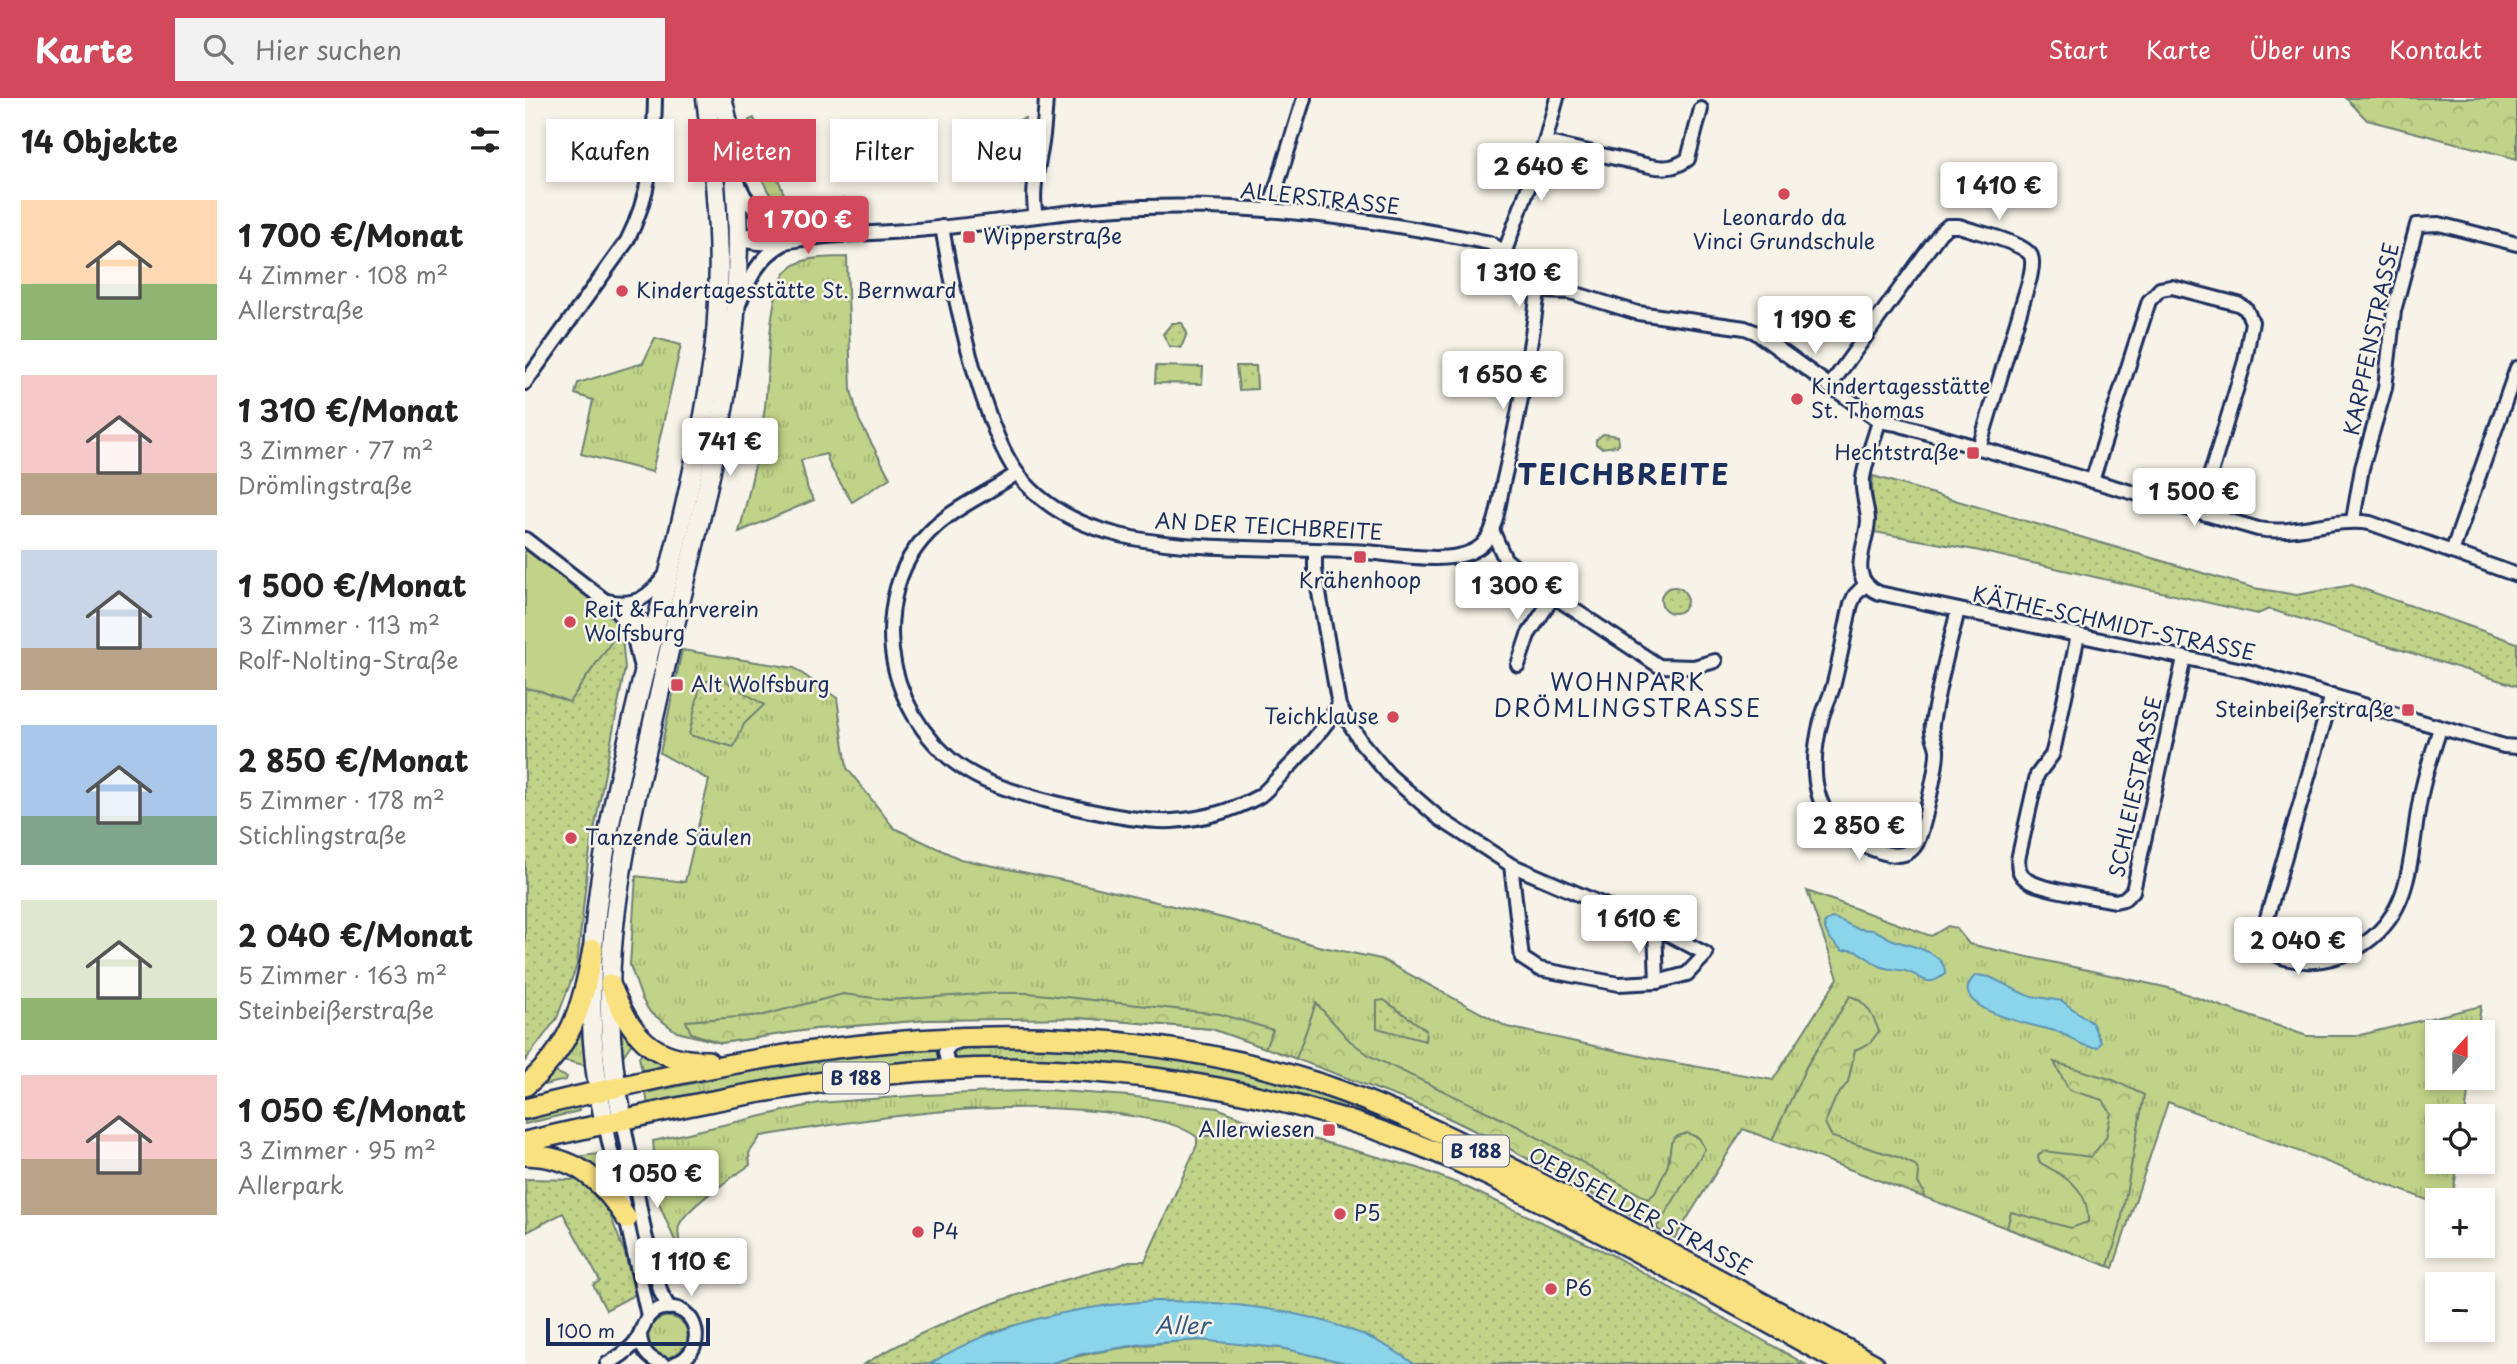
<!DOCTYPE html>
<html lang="de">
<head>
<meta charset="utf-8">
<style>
  body { margin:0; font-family:"Playpen Sans",sans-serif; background:#f2f2f2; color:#222; height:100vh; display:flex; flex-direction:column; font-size:26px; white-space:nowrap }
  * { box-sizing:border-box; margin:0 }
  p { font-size:23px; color:#767676 }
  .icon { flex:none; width:38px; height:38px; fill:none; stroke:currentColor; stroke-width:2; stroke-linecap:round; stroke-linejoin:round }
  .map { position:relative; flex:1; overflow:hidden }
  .drawer { display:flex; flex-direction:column; background:#fff; width:525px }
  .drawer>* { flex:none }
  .guide { position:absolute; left:21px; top:21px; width:665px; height:63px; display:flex; gap:14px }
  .needle { width:46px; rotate:21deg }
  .buttons { position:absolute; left:1900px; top:922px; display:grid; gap:14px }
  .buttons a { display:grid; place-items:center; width:70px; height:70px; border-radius:0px; background:#fff; box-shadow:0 4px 10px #0003; font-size:35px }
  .scale { position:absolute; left:21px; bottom:18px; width:164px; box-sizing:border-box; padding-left:7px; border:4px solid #1b2f5e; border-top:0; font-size:19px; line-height:24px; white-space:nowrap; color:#1b2f5e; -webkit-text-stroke:5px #f7f3e8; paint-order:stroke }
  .price { position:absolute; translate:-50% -60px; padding:0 16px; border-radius:7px; background:#fff; color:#222; font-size:23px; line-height:46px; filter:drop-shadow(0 2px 4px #0008) }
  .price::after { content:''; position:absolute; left:50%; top:42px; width:21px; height:16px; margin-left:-10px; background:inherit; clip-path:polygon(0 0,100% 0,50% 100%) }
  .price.active { background:#d1495b; color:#fff }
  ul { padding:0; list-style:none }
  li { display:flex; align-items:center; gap:21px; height:175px; padding:0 21px }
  li span { display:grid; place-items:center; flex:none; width:196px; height:140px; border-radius:0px; color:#555 }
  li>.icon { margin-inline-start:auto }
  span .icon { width:84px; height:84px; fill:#fffc; stroke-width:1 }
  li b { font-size:30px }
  h2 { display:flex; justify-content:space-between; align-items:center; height:84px; padding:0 21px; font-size:30px }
  .tag { padding:0 24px; border-radius:0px; background:#fff; box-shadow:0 4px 10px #0003; font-size:24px; line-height:63px }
  .tag.active { background:#d1495b; color:#fff }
  header { display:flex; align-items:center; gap:42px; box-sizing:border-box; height:98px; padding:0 35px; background:#d1495b; color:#fff }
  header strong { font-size:33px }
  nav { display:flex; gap:38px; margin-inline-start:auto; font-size:24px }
  .search { width:490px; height:63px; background:#f2f2f2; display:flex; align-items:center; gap:18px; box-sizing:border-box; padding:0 24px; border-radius:0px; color:#767676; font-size:26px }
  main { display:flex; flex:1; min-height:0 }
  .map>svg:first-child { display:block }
</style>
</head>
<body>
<header>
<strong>Karte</strong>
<div class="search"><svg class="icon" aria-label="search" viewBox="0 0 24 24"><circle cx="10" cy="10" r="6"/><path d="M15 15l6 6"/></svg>Hier suchen</div>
<nav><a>Start</a><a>Karte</a><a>Über uns</a><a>Kontakt</a></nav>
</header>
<main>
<section class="drawer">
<h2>14 Objekte<svg class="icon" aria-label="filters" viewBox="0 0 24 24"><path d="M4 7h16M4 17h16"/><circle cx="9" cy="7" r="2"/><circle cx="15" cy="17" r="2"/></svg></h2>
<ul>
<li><span style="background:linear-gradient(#ffd9b3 60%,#8fb573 0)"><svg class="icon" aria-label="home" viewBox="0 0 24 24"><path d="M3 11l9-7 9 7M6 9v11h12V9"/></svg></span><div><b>1 700 €/Monat</b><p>4 Zimmer · 108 m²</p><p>Allerstraße</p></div></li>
<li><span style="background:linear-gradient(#f6c9c9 70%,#b9a48a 0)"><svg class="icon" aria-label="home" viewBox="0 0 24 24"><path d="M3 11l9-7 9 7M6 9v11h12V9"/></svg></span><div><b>1 310 €/Monat</b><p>3 Zimmer · 77 m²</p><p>Drömlingstraße</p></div></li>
<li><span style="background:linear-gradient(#c9d6e8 70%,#b9a48a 0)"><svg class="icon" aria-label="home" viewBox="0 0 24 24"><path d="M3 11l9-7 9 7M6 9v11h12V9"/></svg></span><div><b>1 500 €/Monat</b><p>3 Zimmer · 113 m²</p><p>Rolf-Nolting-Straße</p></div></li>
<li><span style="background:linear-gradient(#a9c7e8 65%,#7fa58c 0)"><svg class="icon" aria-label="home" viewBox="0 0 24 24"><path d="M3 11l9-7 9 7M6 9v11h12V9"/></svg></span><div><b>2 850 €/Monat</b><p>5 Zimmer · 178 m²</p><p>Stichlingstraße</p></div></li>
<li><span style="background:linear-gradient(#dfe7d0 70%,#8fb573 0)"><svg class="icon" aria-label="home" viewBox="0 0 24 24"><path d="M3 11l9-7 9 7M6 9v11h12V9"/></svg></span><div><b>2 040 €/Monat</b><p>5 Zimmer · 163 m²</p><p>Steinbeißerstraße</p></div></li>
<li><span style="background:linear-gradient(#f6c9c9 60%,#b9a48a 0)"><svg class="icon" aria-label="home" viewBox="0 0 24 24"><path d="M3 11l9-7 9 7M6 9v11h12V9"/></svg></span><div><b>1 050 €/Monat</b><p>3 Zimmer · 95 m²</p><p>Allerpark</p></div></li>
</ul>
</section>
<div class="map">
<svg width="1992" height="1266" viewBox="0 0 1992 1266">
  <defs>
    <pattern id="grass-tufts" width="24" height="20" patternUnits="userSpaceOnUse" patternTransform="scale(1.75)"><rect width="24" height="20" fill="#c1d388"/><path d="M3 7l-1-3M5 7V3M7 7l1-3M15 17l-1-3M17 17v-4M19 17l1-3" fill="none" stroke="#a5b578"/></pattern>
    <pattern id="forest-crowns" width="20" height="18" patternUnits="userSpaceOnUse" patternTransform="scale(1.75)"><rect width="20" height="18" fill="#c1d388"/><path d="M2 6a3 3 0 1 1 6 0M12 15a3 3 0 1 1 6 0" fill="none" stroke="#a5b578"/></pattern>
    <pattern id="park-dots" width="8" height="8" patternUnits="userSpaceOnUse" patternTransform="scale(1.75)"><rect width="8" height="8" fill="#c1d388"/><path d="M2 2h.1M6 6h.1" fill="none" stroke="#a5b578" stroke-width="1.8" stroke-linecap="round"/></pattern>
  </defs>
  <rect width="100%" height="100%" fill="#f7f3e8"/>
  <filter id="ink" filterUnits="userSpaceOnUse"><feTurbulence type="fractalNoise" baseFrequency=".0143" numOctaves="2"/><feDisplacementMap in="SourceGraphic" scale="14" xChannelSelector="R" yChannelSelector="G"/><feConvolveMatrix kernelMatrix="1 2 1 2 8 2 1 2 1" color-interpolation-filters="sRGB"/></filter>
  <g filter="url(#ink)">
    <g fill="url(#grass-tufts)" stroke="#6e8173" stroke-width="2">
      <path d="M229,20l32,81 17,14 40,-15 8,20c-14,0 -29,2 -43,0 -50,-7 -50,-59 -59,-98z"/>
      <polygon points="500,20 492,68 478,28"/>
      <path d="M322,159l4,133 8,30 31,58 -38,24 -22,-36 -4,-12 -25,6 7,30 6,10 -75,32c11,-41 20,-83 26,-125 4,-31 2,-115 22,-136 16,-16 40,-13 60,-14z"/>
      <polygon points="130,240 156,247 127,374 56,356 68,302 50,296 53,285 118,265"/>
      <polygon points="157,552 269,570 312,600 322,670 369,730 435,761 561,787 702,821 793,848 856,861 982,929 1134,962 1248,982 1313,880 1282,793 1406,838 1423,828 1431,830 1444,846 1644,890 1782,938 1831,938 1956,908 1952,934 1913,934 1913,980 1945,980 1940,1018 1913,1018 1913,1064 1933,1064 1927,1102 1913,1102 1913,1106 1643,1004 1588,1170 1218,1031 1150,1140 1116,1123 965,1040 905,1011 854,990 687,931 556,920 485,920 401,922 290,931 196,945 152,934 125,914 117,901 105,867 111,778 160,784 184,682 135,655"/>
      <polygon points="116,624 113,658 90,762 98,688"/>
      <polygon points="95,925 110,941 95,962 94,926"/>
      <polygon points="57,926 60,930 63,968 34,961"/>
      <polygon points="493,945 622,954 743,979 844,1011 940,1055 789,1007 436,965 427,960 428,952 432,951 467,950"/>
      <polygon points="419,946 414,958 418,966 123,1008 121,995 299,958"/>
      <polygon points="120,950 152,968 118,977 114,959"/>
      <polygon points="25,972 42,979 41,982 1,991"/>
      <path d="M521,992l83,6 88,12 41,16 -33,10 -28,3c-20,-14 -41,-17 -65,-21 -122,-20 -250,0 -371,20l-12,17 1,12c-16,11 -65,43 -71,61 -2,8 0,14 2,22l-2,2 -20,-46 -6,-63 166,-38 105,-8z"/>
      <polygon points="52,1005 54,1013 0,1026 0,1017"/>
      <polygon points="80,1055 89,1088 51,1059"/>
      <circle cx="143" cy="1240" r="21"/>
      <path d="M677,1242l79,8 70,16h-303c51,-15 101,-21 154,-24z"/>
    </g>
    <g fill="url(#forest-crowns)" stroke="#6e8173" stroke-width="2">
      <polygon points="1821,0 1992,0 1992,61 1842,22"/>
      <polygon points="473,895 504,895 695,916 748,932 740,950 687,931 556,920 401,922 290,931 196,945 166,935 161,923 239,917 318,896 364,902"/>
      <path d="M1325,898c17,5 23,20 29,35l-9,12 -15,7 -7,32 -13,17 -10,24 7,14 66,20 17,8 4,7 -1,11 6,9 -1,5 -151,-57 35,-75z"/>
      <polygon points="791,905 824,942 845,958 992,1028 1123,1101 1130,1095 1143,1067 1146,1045 1150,1039 1162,1035 1174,1040 1180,1051 1131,1131 965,1040 905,1011 771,961"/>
      <path d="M1529,964l59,18 31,15 -24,132 -12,39 -101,-38 4,-16 60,16 17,-6c1,-34 -22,-45 -49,-60l-1,-6 5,-5 48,6 15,-19 5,-25 -8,-13 -34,-10z"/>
    </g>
    <g fill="url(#park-dots)" stroke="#6e8173" stroke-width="2">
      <polygon points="647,225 657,225 662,235 656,250 644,248 638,236"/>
      <polygon points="711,268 731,268 732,291 714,292"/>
      <polygon points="1078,336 1093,338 1094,346 1092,348 1076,350 1071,346 1071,342"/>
      <path d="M1348,378l381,112 43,7 55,-10 165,58v43l-248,-77 -11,5 -283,-64 -101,-18c1,-19 -4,-38 -1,-56z"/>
      <circle cx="1149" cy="502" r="13"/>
      <polygon points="96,530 100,570 63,764 52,867 32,920 0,963 0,590 16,593 44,604"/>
      <polygon points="191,577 239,607 219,626 209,649 164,637 175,588"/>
      <polygon points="859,902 901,932 900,943 852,930 852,903"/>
      <path d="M733,1026l160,44 41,16 153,71 193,109h-391l-41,-25 -45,-16 -106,-19 -67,-3 -70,9 -77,17 -18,6 -60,31h-66c80,-47 165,-77 254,-98l11,-5h16l52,-116v-8l28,-3z"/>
      <polygon points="0,1081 54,1082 81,1106 100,1156 111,1196 81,1212 68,1187 75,1183 38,1115 2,1134"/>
    </g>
    <g fill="#c1d388" stroke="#6e8173" stroke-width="2">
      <polygon points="631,268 678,269 677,286 630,285"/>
      <polygon points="0,447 46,481 85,514 94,533 44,604 16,593 0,590"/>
    </g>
    <g fill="#8bd5eb" stroke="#5e93b3" stroke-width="2">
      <path d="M1306,820c10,1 16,6 25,10 6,2 11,1 17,2 7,2 13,7 20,10 16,6 53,11 52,34 -20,16 -22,1 -40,-3 -8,-2 -15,-1 -23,-4 -13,-5 -24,-21 -39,-16 -10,-8 -17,-15 -19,-27z"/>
      <path d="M1451,877l14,2 36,18 36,6 30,22 9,19 -3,5c-15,2 -26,-10 -40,-15 -18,-6 -120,-23 -82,-57z"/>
      <path d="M630,1203c82,0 192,11 259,63h-63l-70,-16 -82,-8 -57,4 -60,10 -34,10h-118c66,-42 147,-58 225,-63z"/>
    </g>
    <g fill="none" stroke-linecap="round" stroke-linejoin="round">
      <defs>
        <g id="street">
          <path d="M1020,44l105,24c16,3 25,2 38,-7l13,-50"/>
          <path d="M214,87c9,22 24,35 45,44"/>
          <polyline points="744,113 779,0"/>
          <path d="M511,118c-5,-23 1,-45 5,-67 3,-17 4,-34 5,-51"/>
          <path d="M417,129c11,63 24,125 46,185 7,20 16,43 29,61 52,70 151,72 228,75 36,1 71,2 106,3 35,0 107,20 133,-8 13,-15 15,-41 19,-60 15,-64 27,-127 35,-192"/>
          <path d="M214,141c29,10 58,-1 88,-3 30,-3 60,-3 90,-6 76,-6 150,-21 226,-23 117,-4 233,13 347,36 21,12 37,26 48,48"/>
          <path d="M214,141c25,-11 48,-9 74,-5"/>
          <polyline points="980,153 1020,44 1032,0"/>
          <path d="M1013,193l32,1 68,21 107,15 10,4 124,89 18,3 361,105c38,7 74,-12 112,-6l147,52"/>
          <path d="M214,206c10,-25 20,-47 44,-60"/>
          <path d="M0,285l102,-142c24,-47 27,-91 28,-143"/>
          <path d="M1304,289l111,-154 8,-7h11c16,6 65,16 72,30 3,7 0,15 -1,22l-51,170"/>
          <path d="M1354,323c-5,19 -13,38 -16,57 -2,15 5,29 5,43 -2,28 -22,57 11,72l368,78 257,75 13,1"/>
          <path d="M492,375c-36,26 -74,37 -101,75 -18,24 -25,56 -25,85 0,46 21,91 55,122 10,10 27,20 40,26 40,17 142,42 186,40 30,-2 60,-10 86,-24 7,-4 13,-12 19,-18 25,-24 41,-44 62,-73"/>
          <polyline points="1567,383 1624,203 1635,191 1647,189 1713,206 1721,211 1727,224 1720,263 1674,414"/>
          <polyline points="1828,422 1837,370 1860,290 1869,213 1892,127 1914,126 1992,146"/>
          <polyline points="967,432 980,461 1016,490 1134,568 1169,569 1190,563"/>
          <polyline points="0,441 87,508 104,528 117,535 137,536"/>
          <polyline points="790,452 790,472 814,608 836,644 864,677 915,721 986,767 997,860 1014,871 1094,886 1132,884 1162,876 1181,856 1130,829 986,767"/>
          <polyline points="1927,454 1992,270"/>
          <path d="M1340,487l-10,10 -4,9c-6,27 -11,56 -18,83 -3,10 -8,20 -11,30 -16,60 -9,112 56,134 14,5 30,7 38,-7 7,-10 22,-82 21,-94 -1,-9 -7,-16 -5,-26 6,-38 17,-77 26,-114"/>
          <path d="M82,503c29,6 41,-3 58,-25"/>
          <polyline points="94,511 120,525 129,535"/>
          <path d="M104,528c9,16 7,33 15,48"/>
          <path d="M1553,537l-24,113 -2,7 -15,20 -18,80c-2,10 -1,19 8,25 13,10 69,17 88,21l9,-2 9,-8 51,-233"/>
          <polyline points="993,567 1003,537 1028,499"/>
          <path d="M1807,597l-68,233 2,17c8,14 33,17 48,16 21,-2 38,-8 54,-20 46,-34 42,-91 52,-141 4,-25 13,-48 20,-72"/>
          <polyline points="1130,829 1132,884"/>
          <polyline points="431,971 422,963 420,954 425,947 435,943"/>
          <polyline points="98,1022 120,1137 136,1195 144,1210"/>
          <polyline points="80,1026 123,1218"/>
          <path d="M115,1237c1,15 8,24 23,29"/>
          <path d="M82,1266c9,-5 20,-12 27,-20 11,-13 8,-32 29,-36 35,-6 47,44 11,56"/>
        </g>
        <g id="secondary">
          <path d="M98,1022c-29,-122 -5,-252 24,-372 13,-56 25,-113 39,-170 31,-125 57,-240 51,-370 -2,-37 -5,-74 -15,-110"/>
          <path d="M80,1026c-32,-139 -2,-282 31,-418 25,-105 55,-211 73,-319 17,-95 9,-193 -3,-289"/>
        </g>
        <g id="primary">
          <path d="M85,886c21,50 40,78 98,77"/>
          <path d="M0,988c46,-38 58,-80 68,-137"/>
          <path d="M0,1011c264,-65 526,-111 792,-26 91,30 176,75 260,120 100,53 198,107 297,161"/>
          <path d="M0,1044c120,-28 240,-55 363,-68 177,-18 362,6 528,70 54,21 106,48 157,74 92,47 181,97 271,146"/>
          <path d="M0,1057c51,1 75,24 102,64"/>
        </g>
      </defs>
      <use href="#street" stroke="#1b2f5e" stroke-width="18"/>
      <use href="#secondary" stroke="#1b2f5e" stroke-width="23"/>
      <use href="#primary" stroke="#1b2f5e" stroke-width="24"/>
      <use href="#street" stroke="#f7f3e8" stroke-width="12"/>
      <use href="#secondary" stroke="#f7f3e8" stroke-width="18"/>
      <use href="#primary" stroke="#fae180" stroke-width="19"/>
    </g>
  </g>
  <g fill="#d1495b" stroke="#f7f3e8" stroke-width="2.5">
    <circle cx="1259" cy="96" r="7"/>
    <rect x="437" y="132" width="14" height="14" rx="3.5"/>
    <circle cx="97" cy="193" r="7"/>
    <circle cx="1272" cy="301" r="7"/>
    <rect x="1441" y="348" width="14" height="14" rx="3.5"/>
    <rect x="828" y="452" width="14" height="14" rx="3.5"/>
    <circle cx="45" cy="524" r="7"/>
    <rect x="145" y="580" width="14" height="14" rx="3.5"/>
    <rect x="1876" y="605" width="14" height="14" rx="3.5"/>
    <circle cx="868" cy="619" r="7"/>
    <circle cx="46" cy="740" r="7"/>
    <rect x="797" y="1025" width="14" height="14" rx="3.5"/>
    <circle cx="815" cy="1116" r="7"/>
    <circle cx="393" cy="1134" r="7"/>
    <circle cx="1026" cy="1191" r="7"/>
  </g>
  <g text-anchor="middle" stroke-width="5" stroke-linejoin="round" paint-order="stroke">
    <g fill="#f7f3e8" stroke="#5d6a87" stroke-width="2">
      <rect x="298" y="964.5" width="66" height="31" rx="5"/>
      <rect x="918" y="1037.5" width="66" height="31" rx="5"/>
    </g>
    <g font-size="19" font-weight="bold" fill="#1b2f5e">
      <text x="331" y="987">B 188</text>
      <text x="951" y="1060">B 188</text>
    </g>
    <g font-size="21" fill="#1b2f5e" stroke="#f7f3e8">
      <text transform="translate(795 101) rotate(6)" y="7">ALLERSTRASSE</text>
      <text transform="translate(1847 241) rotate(-78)" y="7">KARPFENSTRASSE</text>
      <text transform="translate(744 429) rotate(3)" y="7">AN DER TEICHBREITE</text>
      <text transform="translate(1589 526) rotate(12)" y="7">KÄTHE-SCHMIDT-STRASSE</text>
      <text transform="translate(1611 689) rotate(-78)" y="7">SCHLEIESTRASSE</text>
      <text transform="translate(1115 1114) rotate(28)" y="7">OEBISFELDER STRASSE</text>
    </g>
    <g font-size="21" fill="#1b2f5e" stroke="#f7f3e8" text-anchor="start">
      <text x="1259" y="127" text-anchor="middle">Leonardo da<tspan x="1259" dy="24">Vinci Grundschule</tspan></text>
      <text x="458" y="146">Wipperstraße</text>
      <text x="111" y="200">Kindertagesstätte St. Bernward</text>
      <text x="1286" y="296">Kindertagesstätte<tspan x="1286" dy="24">St. Thomas</tspan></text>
      <text x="1434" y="362" text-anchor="end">Hechtstraße</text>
      <text x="835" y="490" text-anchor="middle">Krähenhoop</text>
      <text x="59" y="519">Reit &amp; Fahrverein<tspan x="59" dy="24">Wolfsburg</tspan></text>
      <text x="166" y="594">Alt Wolfsburg</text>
      <text x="1869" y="619" text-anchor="end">Steinbeißerstraße</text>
      <text x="854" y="626" text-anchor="end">Teichklause</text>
      <text x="60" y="747">Tanzende Säulen</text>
      <text x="790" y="1039" text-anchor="end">Allerwiesen</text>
      <text x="829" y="1123">P5</text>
      <text x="407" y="1141">P4</text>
      <text x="1040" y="1198">P6</text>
    </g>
    <g font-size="23" letter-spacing="2" fill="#1b2f5e" stroke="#f7f3e8">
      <text x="1103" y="593">WOHNPARK<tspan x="1103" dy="26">DRÖMLINGSTRASSE</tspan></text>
    </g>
    <g font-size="23" font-style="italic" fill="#375881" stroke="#f7f3e8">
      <text x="657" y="1236">Aller</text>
    </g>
    <g font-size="28" font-weight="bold" letter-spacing="2" fill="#1b2f5e" stroke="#f7f3e8">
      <text x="1099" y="387">TEICHBREITE</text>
    </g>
  </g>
</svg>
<div class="buttons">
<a><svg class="needle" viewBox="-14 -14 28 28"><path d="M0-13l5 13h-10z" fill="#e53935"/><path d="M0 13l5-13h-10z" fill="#767676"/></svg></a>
<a><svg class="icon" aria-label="locate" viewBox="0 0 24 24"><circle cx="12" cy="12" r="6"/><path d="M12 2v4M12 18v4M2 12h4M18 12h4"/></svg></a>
<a>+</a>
<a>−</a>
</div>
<div class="scale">100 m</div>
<b class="price" style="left:1016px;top:105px">2 640 €</b>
<b class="price" style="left:1474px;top:124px">1 410 €</b>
<b class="price active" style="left:283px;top:158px">1 700 €</b>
<b class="price" style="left:994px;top:211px">1 310 €</b>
<b class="price" style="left:1290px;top:258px">1 190 €</b>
<b class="price" style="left:978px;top:313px">1 650 €</b>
<b class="price" style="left:205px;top:380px">741 €</b>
<b class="price" style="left:1669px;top:430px">1 500 €</b>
<b class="price" style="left:992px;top:524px">1 300 €</b>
<b class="price" style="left:1334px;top:764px">2 850 €</b>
<b class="price" style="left:1114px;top:857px">1 610 €</b>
<b class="price" style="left:1773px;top:879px">2 040 €</b>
<b class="price" style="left:132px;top:1112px">1 050 €</b>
<b class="price" style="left:166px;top:1200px">1 110 €</b>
<div class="guide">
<a class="tag">Kaufen</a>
<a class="tag active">Mieten</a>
<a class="tag">Filter</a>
<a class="tag">Neu</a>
</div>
</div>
</main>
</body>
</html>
